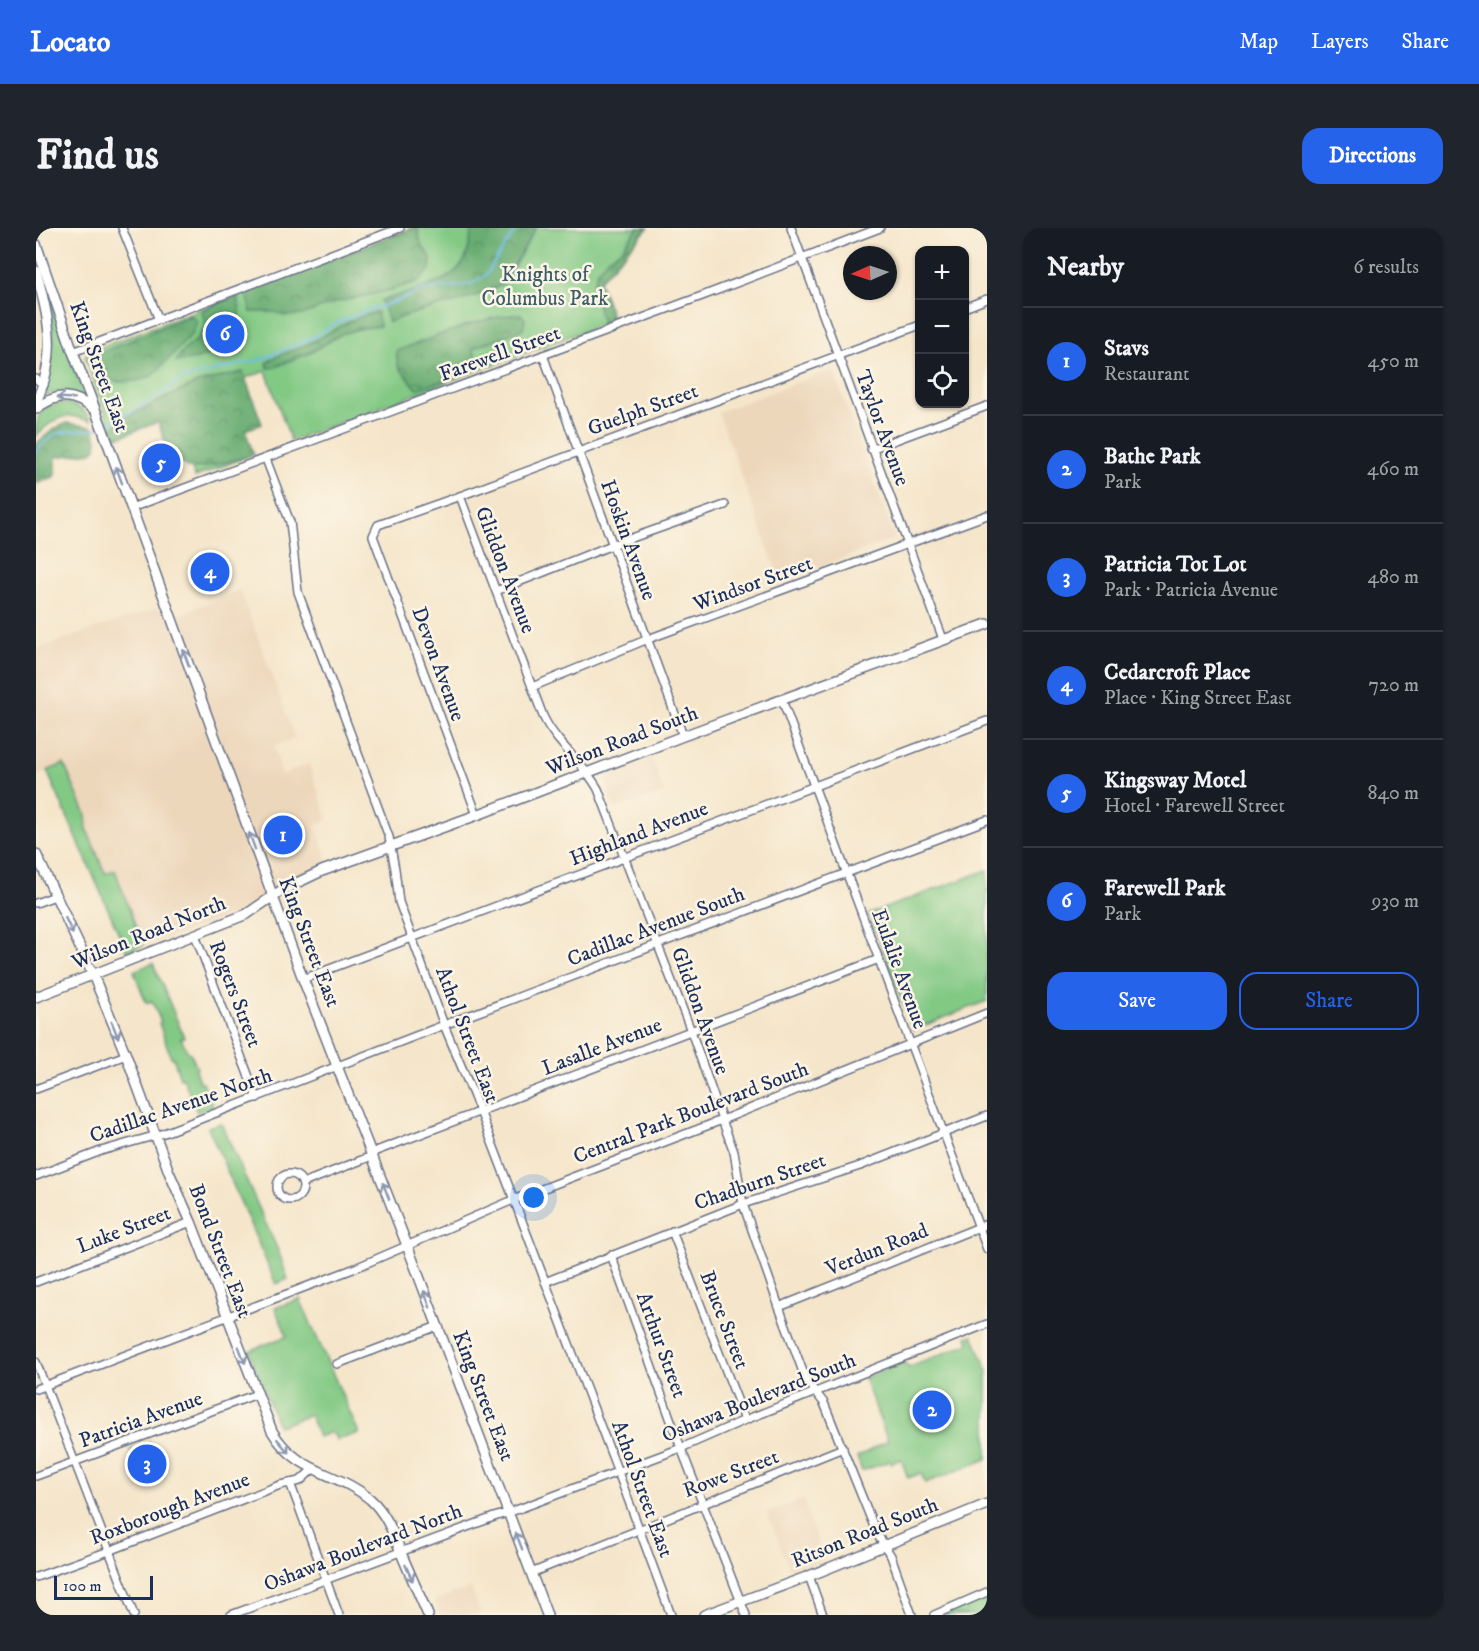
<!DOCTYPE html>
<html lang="en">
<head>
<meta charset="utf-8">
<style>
  :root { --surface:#171b24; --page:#20242c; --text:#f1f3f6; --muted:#9ea1a6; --line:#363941; --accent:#2563eb }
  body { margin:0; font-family:"IM FELL DW Pica",serif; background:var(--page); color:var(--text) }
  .controls { position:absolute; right:18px; top:18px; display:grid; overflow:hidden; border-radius:12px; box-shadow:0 2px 4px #0004 }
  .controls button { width:54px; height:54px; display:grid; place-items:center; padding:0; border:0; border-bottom:2px solid var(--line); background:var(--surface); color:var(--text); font:30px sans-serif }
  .compass { position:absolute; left:807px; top:18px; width:54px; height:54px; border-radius:50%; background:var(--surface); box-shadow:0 2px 4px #0004; rotate:267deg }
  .scale { position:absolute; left:18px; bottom:15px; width:99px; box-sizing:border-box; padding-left:6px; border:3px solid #1b2f5e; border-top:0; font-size:16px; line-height:21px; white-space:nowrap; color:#1b2f5e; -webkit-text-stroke:4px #fcf5e5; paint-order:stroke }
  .you { position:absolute; left:498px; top:970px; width:21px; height:21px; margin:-15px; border:4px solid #fff; border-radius:50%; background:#1a73e8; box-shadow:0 0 0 9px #1a73e833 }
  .badge { display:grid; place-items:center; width:39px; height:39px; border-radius:50%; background:var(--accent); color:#fff; font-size:20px; font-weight:700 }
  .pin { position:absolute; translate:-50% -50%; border:3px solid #fff; box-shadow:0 2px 6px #0006 }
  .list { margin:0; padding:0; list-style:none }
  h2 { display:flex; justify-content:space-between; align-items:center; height:78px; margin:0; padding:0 24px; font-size:26px }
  h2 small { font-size:20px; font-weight:400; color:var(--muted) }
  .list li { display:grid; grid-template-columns:39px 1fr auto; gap:18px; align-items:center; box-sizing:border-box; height:108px; padding:0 24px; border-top:2px solid var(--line) }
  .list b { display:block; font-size:22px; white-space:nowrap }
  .list p { margin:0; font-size:20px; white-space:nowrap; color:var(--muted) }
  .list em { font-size:20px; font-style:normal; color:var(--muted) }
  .actions { display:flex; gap:12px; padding:18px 24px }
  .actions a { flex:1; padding:14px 0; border:2px solid var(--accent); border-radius:18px; text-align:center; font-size:21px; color:var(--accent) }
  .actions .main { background:var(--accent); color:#fff }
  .icon { flex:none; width:33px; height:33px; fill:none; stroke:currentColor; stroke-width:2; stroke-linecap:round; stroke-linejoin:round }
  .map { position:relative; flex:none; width:951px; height:1387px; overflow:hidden; border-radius:18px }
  header { display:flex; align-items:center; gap:36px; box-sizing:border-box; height:84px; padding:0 30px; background:var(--accent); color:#fff }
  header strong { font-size:28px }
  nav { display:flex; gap:33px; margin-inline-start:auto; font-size:21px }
  .intro { display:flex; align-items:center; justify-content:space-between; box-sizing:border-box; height:144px; padding:0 36px }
  h1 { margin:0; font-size:42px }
  .button { padding:15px 27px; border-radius:18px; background:var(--accent); color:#fff; font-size:21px; font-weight:700 }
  main { display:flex; gap:36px; padding:0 36px }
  aside { flex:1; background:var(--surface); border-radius:18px; box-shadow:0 2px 4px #0004 }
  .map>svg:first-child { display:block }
  .built { fill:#edd7bb }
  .green { fill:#82c984; stroke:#4e7c71; stroke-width:1.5 }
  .forest { fill:url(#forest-crowns); stroke:#426e68; stroke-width:1.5 }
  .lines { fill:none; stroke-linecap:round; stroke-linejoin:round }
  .stream { stroke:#6fbce9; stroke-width:2 }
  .minor-casing { stroke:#676f84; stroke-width:10 }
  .major-casing { stroke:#676f84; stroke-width:12 }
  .minor { stroke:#fff; stroke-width:7 }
  .major { stroke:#fff; stroke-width:9 }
  .oneway { stroke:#8d97ae }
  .labels { text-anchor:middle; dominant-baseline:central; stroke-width:5; stroke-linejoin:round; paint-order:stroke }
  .park-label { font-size:21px; fill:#3a5d69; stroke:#fcf5e5 }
  .street-label { font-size:21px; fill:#1b2f5e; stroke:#fcf5e5 }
</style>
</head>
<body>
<header>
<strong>Locato</strong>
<nav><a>Map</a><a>Layers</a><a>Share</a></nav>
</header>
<div class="intro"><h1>Find us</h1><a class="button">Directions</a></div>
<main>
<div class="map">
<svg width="951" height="1387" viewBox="0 0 951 1387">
  <defs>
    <pattern id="forest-crowns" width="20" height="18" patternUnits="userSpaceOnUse" patternTransform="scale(1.5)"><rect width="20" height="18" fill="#69ad72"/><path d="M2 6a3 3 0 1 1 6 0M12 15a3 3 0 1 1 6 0" fill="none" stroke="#568d61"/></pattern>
  </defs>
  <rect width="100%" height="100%" fill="#fcf5e5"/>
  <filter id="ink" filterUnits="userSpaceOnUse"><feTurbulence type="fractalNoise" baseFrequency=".0167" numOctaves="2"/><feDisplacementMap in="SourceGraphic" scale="12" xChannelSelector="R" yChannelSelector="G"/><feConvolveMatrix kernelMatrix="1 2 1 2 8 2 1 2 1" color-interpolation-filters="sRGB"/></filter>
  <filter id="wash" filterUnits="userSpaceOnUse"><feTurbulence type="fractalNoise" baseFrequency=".008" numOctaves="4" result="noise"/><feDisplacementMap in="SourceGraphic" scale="24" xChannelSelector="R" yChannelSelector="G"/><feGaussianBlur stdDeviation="1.35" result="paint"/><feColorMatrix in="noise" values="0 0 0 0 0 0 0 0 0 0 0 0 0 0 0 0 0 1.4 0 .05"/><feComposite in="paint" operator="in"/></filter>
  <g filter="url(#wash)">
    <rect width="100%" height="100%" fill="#f5e6cb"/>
    <g class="built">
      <path d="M 797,141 L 859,311 L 744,353 L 682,184 Z"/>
      <path d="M 204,361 L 259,510 L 238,518 L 246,546 L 273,536 L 292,592 L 279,597 L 293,635 L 274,644 L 213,681 L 91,724 L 14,543 L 0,549 L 0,421 L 121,380 L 138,389 Z"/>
      <path d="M 616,529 L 628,565 L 579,581 L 567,546 Z"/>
      <path d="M 767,1271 L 788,1333 L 755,1346 L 731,1285 Z"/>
      <path d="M 435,1360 L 445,1387 L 404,1387 L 398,1372 Z"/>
    </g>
    <g class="green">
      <path d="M 375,0 L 612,0 L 563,53 L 577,92 L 255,213 L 230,143 L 192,156 L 216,227 L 159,249 L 134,187 L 77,207 L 49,128 L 52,124 Z"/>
      <path d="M 12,73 L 14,73 L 47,164 L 47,167 L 45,169 C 31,165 18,160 7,171 C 18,138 20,107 12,73 Z"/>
      <path d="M 26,175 C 40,175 48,181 55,193 C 48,191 41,189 35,188 C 20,188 9,199 0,208 C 0,187 3,178 26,175 Z"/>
      <path d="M 28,536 L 50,587 L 51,602 L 69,645 L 79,642 L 107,718 L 91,724 L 11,543 Z"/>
      <path d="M 951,642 L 951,773 L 877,802 L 833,686 Z"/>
      <path d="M 117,735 L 148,809 L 145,810 L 151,823 L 155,826 L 161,841 L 159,842 L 164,855 L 167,854 L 177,878 L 161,884 L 147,850 L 144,850 L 137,829 L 135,829 L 123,795 L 125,794 L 116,773 L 110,775 L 98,743 Z"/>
      <path d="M 185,895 L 243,1025 L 252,1051 L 240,1056 L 172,899 Z"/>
      <path d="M 264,1071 L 323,1205 L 301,1212 L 296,1204 L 282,1209 L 274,1187 L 242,1198 L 213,1123 L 251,1108 L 239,1080 Z"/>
      <path d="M 937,1107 L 951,1142 L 951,1231 L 889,1255 L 885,1245 L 872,1250 L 865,1231 L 855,1235 L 854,1233 L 826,1243 L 821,1229 L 852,1213 L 828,1150 L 869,1134 L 872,1140 L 933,1115 L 931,1109 Z"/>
      <path d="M 114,1214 L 127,1250 L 107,1257 L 94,1222 Z"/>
      <path d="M 951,1367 L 951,1384 L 948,1387 L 907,1387 Z"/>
    </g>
    <g class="forest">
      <path d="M 377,0 L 381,0 L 385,16 L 395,30 L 394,41 L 383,53 L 351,63 L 301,74 L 265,87 L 249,88 L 239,84 L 215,84 L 212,68 L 215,63 Z"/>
      <path d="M 436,0 L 500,0 L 468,55 L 458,61 L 421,74 L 381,84 L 352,94 L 345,72 C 367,67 414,55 426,36 C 433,26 434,12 436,0 Z"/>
      <path d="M 602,0 L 612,0 L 563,53 L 577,92 L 566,96 L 557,56 L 562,42 L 571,31 L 585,22 Z"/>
      <path d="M 202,68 L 204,84 L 203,94 L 207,113 L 161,131 L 140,134 L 145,125 L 162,110 L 169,99 L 166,82 Z"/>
      <path d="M 341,84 L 344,98 L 328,100 L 305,106 L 274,125 L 248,135 L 240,139 L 232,140 L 231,135 L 237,130 C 253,123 271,118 285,109 C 303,99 321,88 341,84 Z"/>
      <path d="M 485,86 L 489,91 L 487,101 L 437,120 L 441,132 L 412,143 L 410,152 L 381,161 L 362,138 L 360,123 C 401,109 441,89 485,86 Z"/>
      <path d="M 155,87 L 161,93 L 156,106 L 116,148 L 100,153 L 81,154 L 67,149 L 58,141 L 55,129 Z"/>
      <path d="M 207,144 L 226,196 L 209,202 L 218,227 L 170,239 L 152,240 C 132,225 130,217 122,194 L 78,211 L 74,202 L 90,189 L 161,155 Z"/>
      <path d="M 31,195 L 56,199 L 61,211 L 60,220 L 56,224 L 20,229 L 20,243 L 18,249 L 0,256 L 0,216 L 18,201 Z"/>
    </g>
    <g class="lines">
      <g class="stream">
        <path d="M 69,197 L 105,179 L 146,151 L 226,131 L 280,108 L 296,97 L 330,83 L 359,74 L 387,61 L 433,57 L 450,47 L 481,0"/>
        <path d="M 0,224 C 20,196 37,206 64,200"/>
      </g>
    </g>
  </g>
  <g filter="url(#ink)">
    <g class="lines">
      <defs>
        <g id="minor">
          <path d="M 86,0 L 123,92"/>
          <path d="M 755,0 L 907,411"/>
          <path d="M 928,80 L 951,71"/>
          <path d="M 37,124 L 364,0"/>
          <path d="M 507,127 L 647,508"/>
          <path d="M 0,151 L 8,157"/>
          <path d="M 835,221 L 951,178"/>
          <path d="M 230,231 L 254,294 L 262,364 L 353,609 L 359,641 L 363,674 L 408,797 L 444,883 L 582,1244 L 635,1387"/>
          <path d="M 424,268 L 507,488 C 520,516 547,534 562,561 L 655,803 L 686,892 L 698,924 L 707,976 L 743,1079 L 770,1152 L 788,1175 L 841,1306 L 855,1328 L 876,1387"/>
          <path d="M 95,280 L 666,68 L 844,0"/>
          <path d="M 460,363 L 576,317 L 689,277"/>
          <path d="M 496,459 L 612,411 L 951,287"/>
          <path d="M 746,472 L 951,1021"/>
          <path d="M 441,587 L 337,308 L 342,297 L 424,268 L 884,97"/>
          <path d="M 0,675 L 19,668"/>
          <path d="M 159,707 L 221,870"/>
          <path d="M 267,751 L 951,493"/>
          <path d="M 0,861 L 90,827"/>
          <path d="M 335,925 L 843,731"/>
          <circle cx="254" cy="959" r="13"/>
          <path d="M 0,948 L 65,923 L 128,905 L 408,797 L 951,592"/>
          <path d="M 267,955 L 336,928"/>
          <path d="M 636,1003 L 709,1192"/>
          <path d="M 575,1027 L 645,1220 L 710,1387"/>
          <path d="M 0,1054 L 155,994"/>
          <path d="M 509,1054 L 707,976 L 824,938 L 951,888"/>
          <path d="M 743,1079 L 951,996"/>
          <path d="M 0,1134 L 98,1387"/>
          <path d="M 301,1136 L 402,1098"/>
          <path d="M 0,1161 L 317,1041 L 477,972 L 686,892 L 951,785"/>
          <path d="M 0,1248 L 221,1166"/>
          <path d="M 254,1255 L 303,1387"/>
          <path d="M 495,1345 L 807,1220"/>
          <path d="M 773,1348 L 787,1387"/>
          <path d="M 0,1349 L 73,1323 L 244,1257 L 264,1253 L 277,1241"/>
          <path d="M 195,1387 L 458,1289 L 480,1282 L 645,1220 L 709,1192 L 951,1096"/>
          <path d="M 898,1387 L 951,1364"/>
        </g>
        <g id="major">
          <path d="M 0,16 L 37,124 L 67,202 L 267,751 L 374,1025 L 511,1387"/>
          <path d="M 0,43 C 13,92 22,126 0,174"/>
          <path d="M 0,181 C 22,163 38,166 59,182"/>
          <path d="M 0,626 L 57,747 L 90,827 L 133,944 L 155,994 L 236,1203 C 261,1246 301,1243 334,1271 C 352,1287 359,1310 368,1332 C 376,1350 384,1369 392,1387"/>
          <path d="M 0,769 L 211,686 L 246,662 L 286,643 L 441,587 L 647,508 L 951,396"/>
          <path d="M 668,1387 L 773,1348 L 951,1276"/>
        </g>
      </defs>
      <use href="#minor" class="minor-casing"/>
      <use href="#major" class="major-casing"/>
      <use href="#minor" class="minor"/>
      <use href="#major" class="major"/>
    </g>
    <defs><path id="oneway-shaft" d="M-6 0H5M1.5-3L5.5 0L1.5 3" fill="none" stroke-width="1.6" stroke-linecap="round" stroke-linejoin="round" transform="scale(1.5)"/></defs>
    <g class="oneway">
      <use href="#oneway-shaft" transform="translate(30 170) rotate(-177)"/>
      <use href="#oneway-shaft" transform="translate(83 247) rotate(-110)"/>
      <use href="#oneway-shaft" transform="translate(150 430) rotate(-110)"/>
      <use href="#oneway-shaft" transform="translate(216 613) rotate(-110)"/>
      <use href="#oneway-shaft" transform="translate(33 698) rotate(65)"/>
      <use href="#oneway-shaft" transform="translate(79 802) rotate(68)"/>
      <use href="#oneway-shaft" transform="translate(350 963) rotate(-111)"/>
      <use href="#oneway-shaft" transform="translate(391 1071) rotate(-111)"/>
      <use href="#oneway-shaft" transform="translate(206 1127) rotate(69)"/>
      <use href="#oneway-shaft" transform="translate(247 1218) rotate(50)"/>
      <use href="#oneway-shaft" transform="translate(483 1313) rotate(-111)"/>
      <use href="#oneway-shaft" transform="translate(373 1345) rotate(66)"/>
    </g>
  </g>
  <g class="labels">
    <g class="park-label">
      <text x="509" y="47">Knights of<tspan x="509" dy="24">Columbus Park</tspan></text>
    </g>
    <g class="street-label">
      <text transform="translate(464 126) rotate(-20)">Farewell Street</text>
      <text transform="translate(63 139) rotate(70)">King Street East</text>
      <text transform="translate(607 182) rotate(-20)">Guelph Street</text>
      <text transform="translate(846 200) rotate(70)">Taylor Avenue</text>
      <text transform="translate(592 312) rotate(70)">Hoskin Avenue</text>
      <text transform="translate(469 342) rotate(69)">Gliddon Avenue</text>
      <text transform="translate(717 356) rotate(-20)">Windsor Street</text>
      <text transform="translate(402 436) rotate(70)">Devon Avenue</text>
      <text transform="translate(586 513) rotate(-21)">Wilson Road South</text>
      <text transform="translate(603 606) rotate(-21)">Highland Avenue</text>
      <text transform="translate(620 699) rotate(-21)">Cadillac Avenue South</text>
      <text transform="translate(113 705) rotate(-22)">Wilson Road North</text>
      <text transform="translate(273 714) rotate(69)">King Street East</text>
      <text transform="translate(863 741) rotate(70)">Eulalie Avenue</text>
      <text transform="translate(199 766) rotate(69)">Rogers Street</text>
      <text transform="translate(664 783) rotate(70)">Gliddon Avenue</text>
      <text transform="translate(431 807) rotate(69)">Athol Street East</text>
      <text transform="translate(566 819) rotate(-21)">Lasalle Avenue</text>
      <text transform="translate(145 878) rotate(-19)">Cadillac Avenue North</text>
      <text transform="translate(655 885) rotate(-21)">Central Park Boulevard South</text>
      <text transform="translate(724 954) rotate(-19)">Chadburn Street</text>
      <text transform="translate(88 1002) rotate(-21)">Luke Street</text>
      <text transform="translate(841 1022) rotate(-22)">Verdun Road</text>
      <text transform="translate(184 1023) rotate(69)">Bond Street East</text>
      <text transform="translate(688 1092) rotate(69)">Bruce Street</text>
      <text transform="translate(625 1117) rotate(70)">Arthur Street</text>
      <text transform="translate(447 1168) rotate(69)">King Street East</text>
      <text transform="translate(723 1170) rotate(-22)">Oshawa Boulevard South</text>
      <text transform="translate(105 1192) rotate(-20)">Patricia Avenue</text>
      <text transform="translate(695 1246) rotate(-21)">Rowe Street</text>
      <text transform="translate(606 1261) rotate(70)">Athol Street East</text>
      <text transform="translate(134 1281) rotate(-21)">Roxborough Avenue</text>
      <text transform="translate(829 1305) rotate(-22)">Ritson Road South</text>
      <text transform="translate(327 1320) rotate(-21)">Oshawa Boulevard North</text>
    </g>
  </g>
</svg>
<div class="controls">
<button>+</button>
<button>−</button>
<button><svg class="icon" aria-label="locate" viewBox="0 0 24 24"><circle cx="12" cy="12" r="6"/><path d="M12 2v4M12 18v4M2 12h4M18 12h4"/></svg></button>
</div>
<svg class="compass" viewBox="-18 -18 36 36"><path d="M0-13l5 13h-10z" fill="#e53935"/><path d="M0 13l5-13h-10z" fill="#9ea1a6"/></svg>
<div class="scale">100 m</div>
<div class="you"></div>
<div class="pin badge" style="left:247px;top:607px">1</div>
<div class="pin badge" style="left:896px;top:1182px">2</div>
<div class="pin badge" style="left:111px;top:1236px">3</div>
<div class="pin badge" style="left:174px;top:344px">4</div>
<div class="pin badge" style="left:125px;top:235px">5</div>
<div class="pin badge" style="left:189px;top:106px">6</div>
</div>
<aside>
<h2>Nearby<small>6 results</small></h2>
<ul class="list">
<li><span class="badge">1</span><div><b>Stavs</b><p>Restaurant</p></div><em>450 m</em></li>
<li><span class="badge">2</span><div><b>Bathe Park</b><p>Park</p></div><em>460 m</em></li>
<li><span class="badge">3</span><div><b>Patricia Tot Lot</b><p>Park · Patricia Avenue</p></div><em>480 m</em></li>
<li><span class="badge">4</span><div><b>Cedarcroft Place</b><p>Place · King Street East</p></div><em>720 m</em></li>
<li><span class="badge">5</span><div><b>Kingsway Motel</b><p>Hotel · Farewell Street</p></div><em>840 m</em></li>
<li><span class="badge">6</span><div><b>Farewell Park</b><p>Park</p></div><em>930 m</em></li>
</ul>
<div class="actions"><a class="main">Save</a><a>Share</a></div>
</aside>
</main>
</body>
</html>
